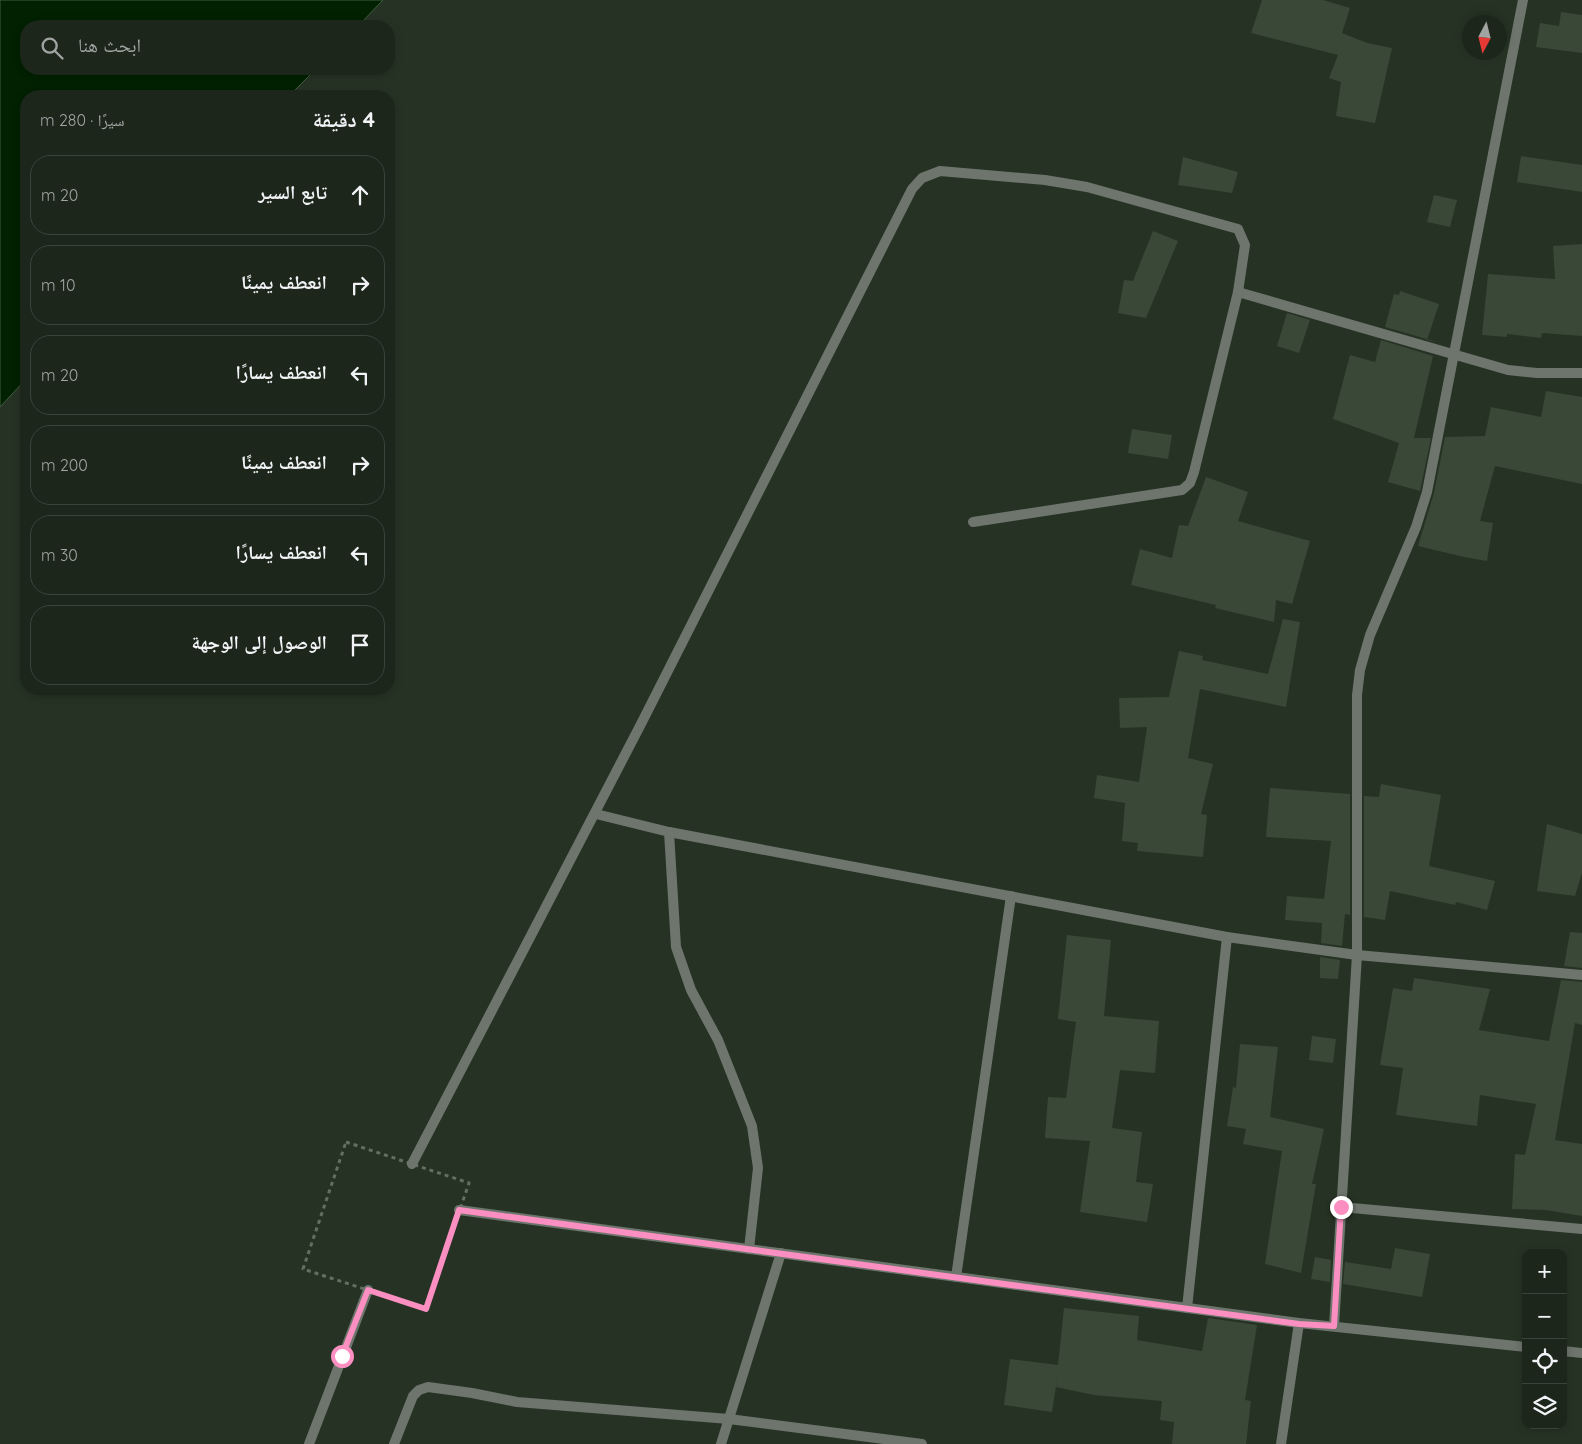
<!DOCTYPE html>
<html lang="ar">
<head>
<meta charset="utf-8">
<style>
  :root { --surface:#1c261b; --page:#252e24; --text:#f1f3f6; --muted:#a0a5a3; --line:#3a433a }
  body { margin:0; font-family:Quicksand,"Noto Naskh Arabic",sans-serif; background:var(--page); color:var(--text); direction:rtl }
  .controls { position:absolute; right:15px; bottom:15px; display:grid; overflow:hidden; border-radius:10px; box-shadow:0 2px 8px #0003 }
  .controls button { width:45px; height:45px; display:grid; place-items:center; padding:0; border:0; border-bottom:1px solid var(--line); background:var(--surface); color:var(--text); font:25px sans-serif }
  .compass { position:absolute; left:1462px; top:15px; width:45px; height:45px; border-radius:50%; background:var(--surface); box-shadow:0 2px 8px #0003; rotate:187deg }
  .stop { position:absolute; width:15px; height:15px; margin:-11px; border:4px solid #fc8fc1; border-radius:50%; background:#fff }
  .stop.end { background:#fc8fc1; border-color:#fff; box-shadow:0 1px 5px #0008 }
  .list { margin:0; padding:0; list-style:none }
  h2 { display:flex; justify-content:space-between; align-items:center; height:65px; margin:0; padding:0 20px; font-size:21px }
  h2 small { font-size:16px; font-weight:400; color:var(--muted) }
  .list li { display:grid; grid-template-columns:32px 1fr auto; gap:15px; align-items:center; box-sizing:border-box; height:80px; margin:0 10px 10px; padding:0 10px; border:1px solid var(--line); border-radius:20px }
  .list b { display:block; font-size:19px; white-space:nowrap }
  .list em { font-size:16px; font-style:normal; color:var(--muted) }
  .icon { flex:none; width:28px; height:28px; fill:none; stroke:currentColor; stroke-width:2; stroke-linecap:round; stroke-linejoin:round }
  .map { position:relative; flex:none; width:1582px; height:1444px; overflow:hidden; direction:ltr }
  .search { position:absolute; background:var(--surface); box-shadow:0 2px 8px #0003; left:20px; top:20px; width:375px; height:55px; display:flex; align-items:center; gap:12px; box-sizing:border-box; padding:0 18px; border-radius:20px; color:var(--muted); font-size:19px }
  .panel { position:absolute; background:var(--surface); box-shadow:0 2px 8px #0003; left:20px; top:90px; width:375px; height:605px; border-radius:20px; direction:rtl }
  .map>svg:first-child { display:block }
  .water { fill:#012100; stroke:#425c41 }
  .building { fill:#3a4838 }
  .lines { fill:none; stroke-linecap:round; stroke-linejoin:round }
  .path { stroke:#646f62; stroke-width:3; stroke-dasharray:4 4; stroke-linecap:butt }
  .street { stroke:#6e756d; stroke-width:10 }
  .route { stroke:#fc8fc1; stroke-width:6 }
</style>
</head>
<body>
<div class="map">
<svg width="1582" height="1444" viewBox="0 0 1582 1444">
  <rect width="100%" height="100%" fill="#263324"/>
  <path class="water" d="M 0,0 L 383,0 L 358,26 L 26,26 L 26,69 L 316,69 L 289,96 L 26,96 L 26,379 L 0,407 Z"/>
  <g class="building">
    <path d="M 1262,0 L 1323,0 L 1350,8 L 1342,33 L 1367,43 L 1392,48 L 1375,123 L 1336,116 L 1341,82 L 1329,78 L 1338,55 L 1251,33 Z"/>
    <path d="M 1561,12 L 1582,15 L 1582,53 L 1536,47 L 1540,23 L 1559,26 Z"/>
    <path d="M 1521,156 L 1582,165 L 1582,192 L 1517,182 Z"/>
    <path d="M 1183,157 L 1238,172 L 1232,193 L 1178,185 Z"/>
    <path d="M 1434,195 L 1457,200 L 1450,227 L 1427,222 Z"/>
    <path d="M 1153,231 L 1178,241 L 1146,318 L 1118,313 L 1124,280 L 1133,281 Z"/>
    <path d="M 1582,244 L 1582,336 L 1542,333 L 1541,338 L 1507,334 L 1507,337 L 1482,335 L 1488,274 L 1555,279 L 1553,246 Z"/>
    <path d="M 1400,291 L 1439,304 L 1427,340 L 1437,342 L 1385,327 L 1394,294 L 1399,295 Z"/>
    <path d="M 1287,313 L 1310,320 L 1299,353 L 1277,346 Z"/>
    <path d="M 1381,340 L 1433,356 L 1414,438 L 1431,438 L 1420,491 L 1388,482 L 1399,443 L 1333,419 L 1350,355 L 1375,362 Z"/>
    <path d="M 1546,391 L 1582,397 L 1582,484 L 1495,466 L 1480,521 L 1493,523 L 1487,561 L 1464,557 L 1418,546 L 1434,493 L 1445,437 L 1485,436 L 1491,407 L 1541,417 Z"/>
    <path d="M 1132,429 L 1172,435 L 1168,459 L 1128,453 Z"/>
    <path d="M 1206,477 L 1248,492 L 1238,521 L 1310,541 L 1292,604 L 1276,600 L 1274,622 L 1215,608 L 1216,605 L 1131,585 L 1140,549 L 1172,558 L 1179,525 L 1188,526 Z"/>
    <path d="M 1283,619 L 1300,622 L 1286,707 L 1200,689 L 1188,758 L 1213,764 L 1201,814 L 1207,815 L 1203,857 L 1137,851 L 1138,843 L 1122,841 L 1125,803 L 1094,798 L 1097,775 L 1139,782 L 1147,727 L 1120,728 L 1119,698 L 1169,697 L 1179,651 L 1203,656 L 1202,660 L 1268,674 Z"/>
    <path d="M 1381,784 L 1441,795 L 1429,866 L 1495,881 L 1487,910 L 1456,902 L 1455,905 L 1390,891 L 1385,920 L 1364,917 L 1364,796 L 1379,797 Z"/>
    <path d="M 1270,788 L 1350,794 L 1350,915 L 1345,914 L 1342,946 L 1321,943 L 1322,923 L 1285,920 L 1287,896 L 1324,899 L 1331,841 L 1266,837 Z"/>
    <path d="M 1547,824 L 1582,834 L 1582,873 L 1575,896 L 1537,891 Z"/>
    <path d="M 1570,932 L 1582,933 L 1582,968 L 1564,966 Z"/>
    <path d="M 1067,935 L 1111,940 L 1104,1016 L 1159,1021 L 1155,1073 L 1120,1070 L 1112,1128 L 1142,1132 L 1136,1182 L 1153,1184 L 1147,1222 L 1080,1212 L 1090,1141 L 1045,1138 L 1048,1097 L 1066,1098 L 1076,1022 L 1058,1019 Z"/>
    <path d="M 1320,957 L 1340,960 L 1338,979 L 1320,978 Z"/>
    <path d="M 1414,978 L 1490,989 L 1479,1030 L 1549,1041 L 1561,980 L 1582,982 L 1582,1025 L 1575,1023 L 1555,1140 L 1582,1144 L 1582,1216 L 1546,1210 L 1512,1209 L 1515,1154 L 1525,1155 L 1536,1104 L 1480,1095 L 1477,1126 L 1396,1115 L 1403,1068 L 1380,1065 L 1393,988 L 1412,991 Z"/>
    <path d="M 1312,1036 L 1336,1039 L 1333,1063 L 1309,1060 Z"/>
    <path d="M 1240,1044 L 1278,1047 L 1270,1117 L 1324,1129 L 1312,1184 L 1316,1184 L 1301,1273 L 1265,1264 L 1282,1151 L 1243,1144 L 1246,1129 L 1227,1126 L 1233,1087 L 1236,1088 Z"/>
    <path d="M 1395,1248 L 1430,1254 L 1422,1297 L 1343,1284 L 1345,1262 L 1391,1269 Z"/>
    <path d="M 1315,1257 L 1331,1260 L 1330,1282 L 1311,1279 Z"/>
    <path d="M 1064,1308 L 1139,1316 L 1137,1340 L 1202,1351 L 1208,1318 L 1257,1325 L 1245,1400 L 1251,1401 L 1246,1444 L 1172,1444 L 1174,1422 L 1160,1420 L 1162,1401 L 1094,1395 L 1056,1387 L 1058,1373 L 1052,1412 L 1004,1405 L 1010,1359 L 1058,1365 Z"/>
  </g>
  <g class="lines">
    <path class="path" d="M 346,1142 L 469,1183 L 426,1309 L 303,1269 Z"/>
    <g class="street">
      <path d="M 973,522 L 1182,490 L 1190,483 L 1194,472 L 1238,292 L 1508,370 L 1537,373 L 1582,373"/>
      <path d="M 596,814 L 669,832 L 1227,937 L 1357,955 L 1582,975"/>
      <path d="M 669,832 L 676,947 L 691,990 L 718,1040 L 752,1126 L 758,1168 L 749,1249"/>
      <path d="M 412,1164 L 641,724 L 912,189 L 922,178 L 940,171 L 1045,180 L 1087,187 L 1238,229 L 1245,245 L 1238,292"/>
      <path d="M 1341,1207 L 1582,1229"/>
      <path d="M 459,1210 L 1299,1323 L 1526,1347"/>
      <path d="M 956,1277 L 1011,896"/>
      <path d="M 1187,1308 L 1227,937"/>
      <path d="M 1334,1326 L 1357,955 L 1357,695 L 1360,670 L 1370,635 L 1416,527 L 1427,492 L 1523,0"/>
      <path d="M 1563,1351 L 1582,1353"/>
      <path d="M 309,1444 L 368,1290"/>
      <path d="M 394,1444 L 413,1396 L 419,1390 L 428,1387 L 472,1393 L 517,1402 L 729,1419 L 922,1444"/>
      <path d="M 721,1444 L 781,1253"/>
      <path d="M 1281,1444 L 1299,1323"/>
    </g>
  </g>
  <g class="lines">
    <path class="route" d="M 342,1356 L 368,1290 L 426,1309 L 459,1210 L 1299,1324 L 1334,1326 L 1341,1207"/>
  </g>
</svg>
<div class="controls">
<button>+</button>
<button>−</button>
<button><svg class="icon" aria-label="locate" viewBox="0 0 24 24"><circle cx="12" cy="12" r="6"/><path d="M12 2v4M12 18v4M2 12h4M18 12h4"/></svg></button>
<button><svg class="icon" aria-label="layers" viewBox="0 0 24 24"><path d="M12 4l9 5-9 5-9-5zM3 14l9 5 9-5"/></svg></button>
</div>
<svg class="compass" viewBox="-18 -18 36 36"><path d="M0-13l5 13h-10z" fill="#e53935"/><path d="M0 13l5-13h-10z" fill="#a0a5a3"/></svg>
<div class="stop" style="left:342px;top:1356px"></div>
<div class="stop end" style="left:1341px;top:1207px"></div>
<div class="search"><svg class="icon" aria-label="search" viewBox="0 0 24 24"><circle cx="10" cy="10" r="6"/><path d="M15 15l6 6"/></svg>ابحث هنا</div>
<section class="panel">
<h2>4 دقيقة<small>سيرًا · 280 m</small></h2>
<ul class="list">
<li><svg class="icon" aria-label="ahead" viewBox="0 0 24 24"><path d="M12 20V5M6 11l6-6 6 6"/></svg><div><b>تابع السير</b></div><em>20 m</em></li>
<li><svg class="icon" aria-label="right" viewBox="0 0 24 24"><path d="M7 20v-9h11M14 6l5 5-5 5"/></svg><div><b>انعطف يمينًا</b></div><em>10 m</em></li>
<li><svg class="icon" aria-label="left" viewBox="0 0 24 24"><path d="M17 20v-9H6M10 6l-5 5 5 5"/></svg><div><b>انعطف يسارًا</b></div><em>20 m</em></li>
<li><svg class="icon" aria-label="right" viewBox="0 0 24 24"><path d="M7 20v-9h11M14 6l5 5-5 5"/></svg><div><b>انعطف يمينًا</b></div><em>200 m</em></li>
<li><svg class="icon" aria-label="left" viewBox="0 0 24 24"><path d="M17 20v-9H6M10 6l-5 5 5 5"/></svg><div><b>انعطف يسارًا</b></div><em>30 m</em></li>
<li><svg class="icon" aria-label="arrive" viewBox="0 0 24 24"><path d="M6 21V4h12l-3 4 3 4H6"/></svg><div><b>الوصول إلى الوجهة</b></div></li>
</ul>
</section>
</div>
</body>
</html>
